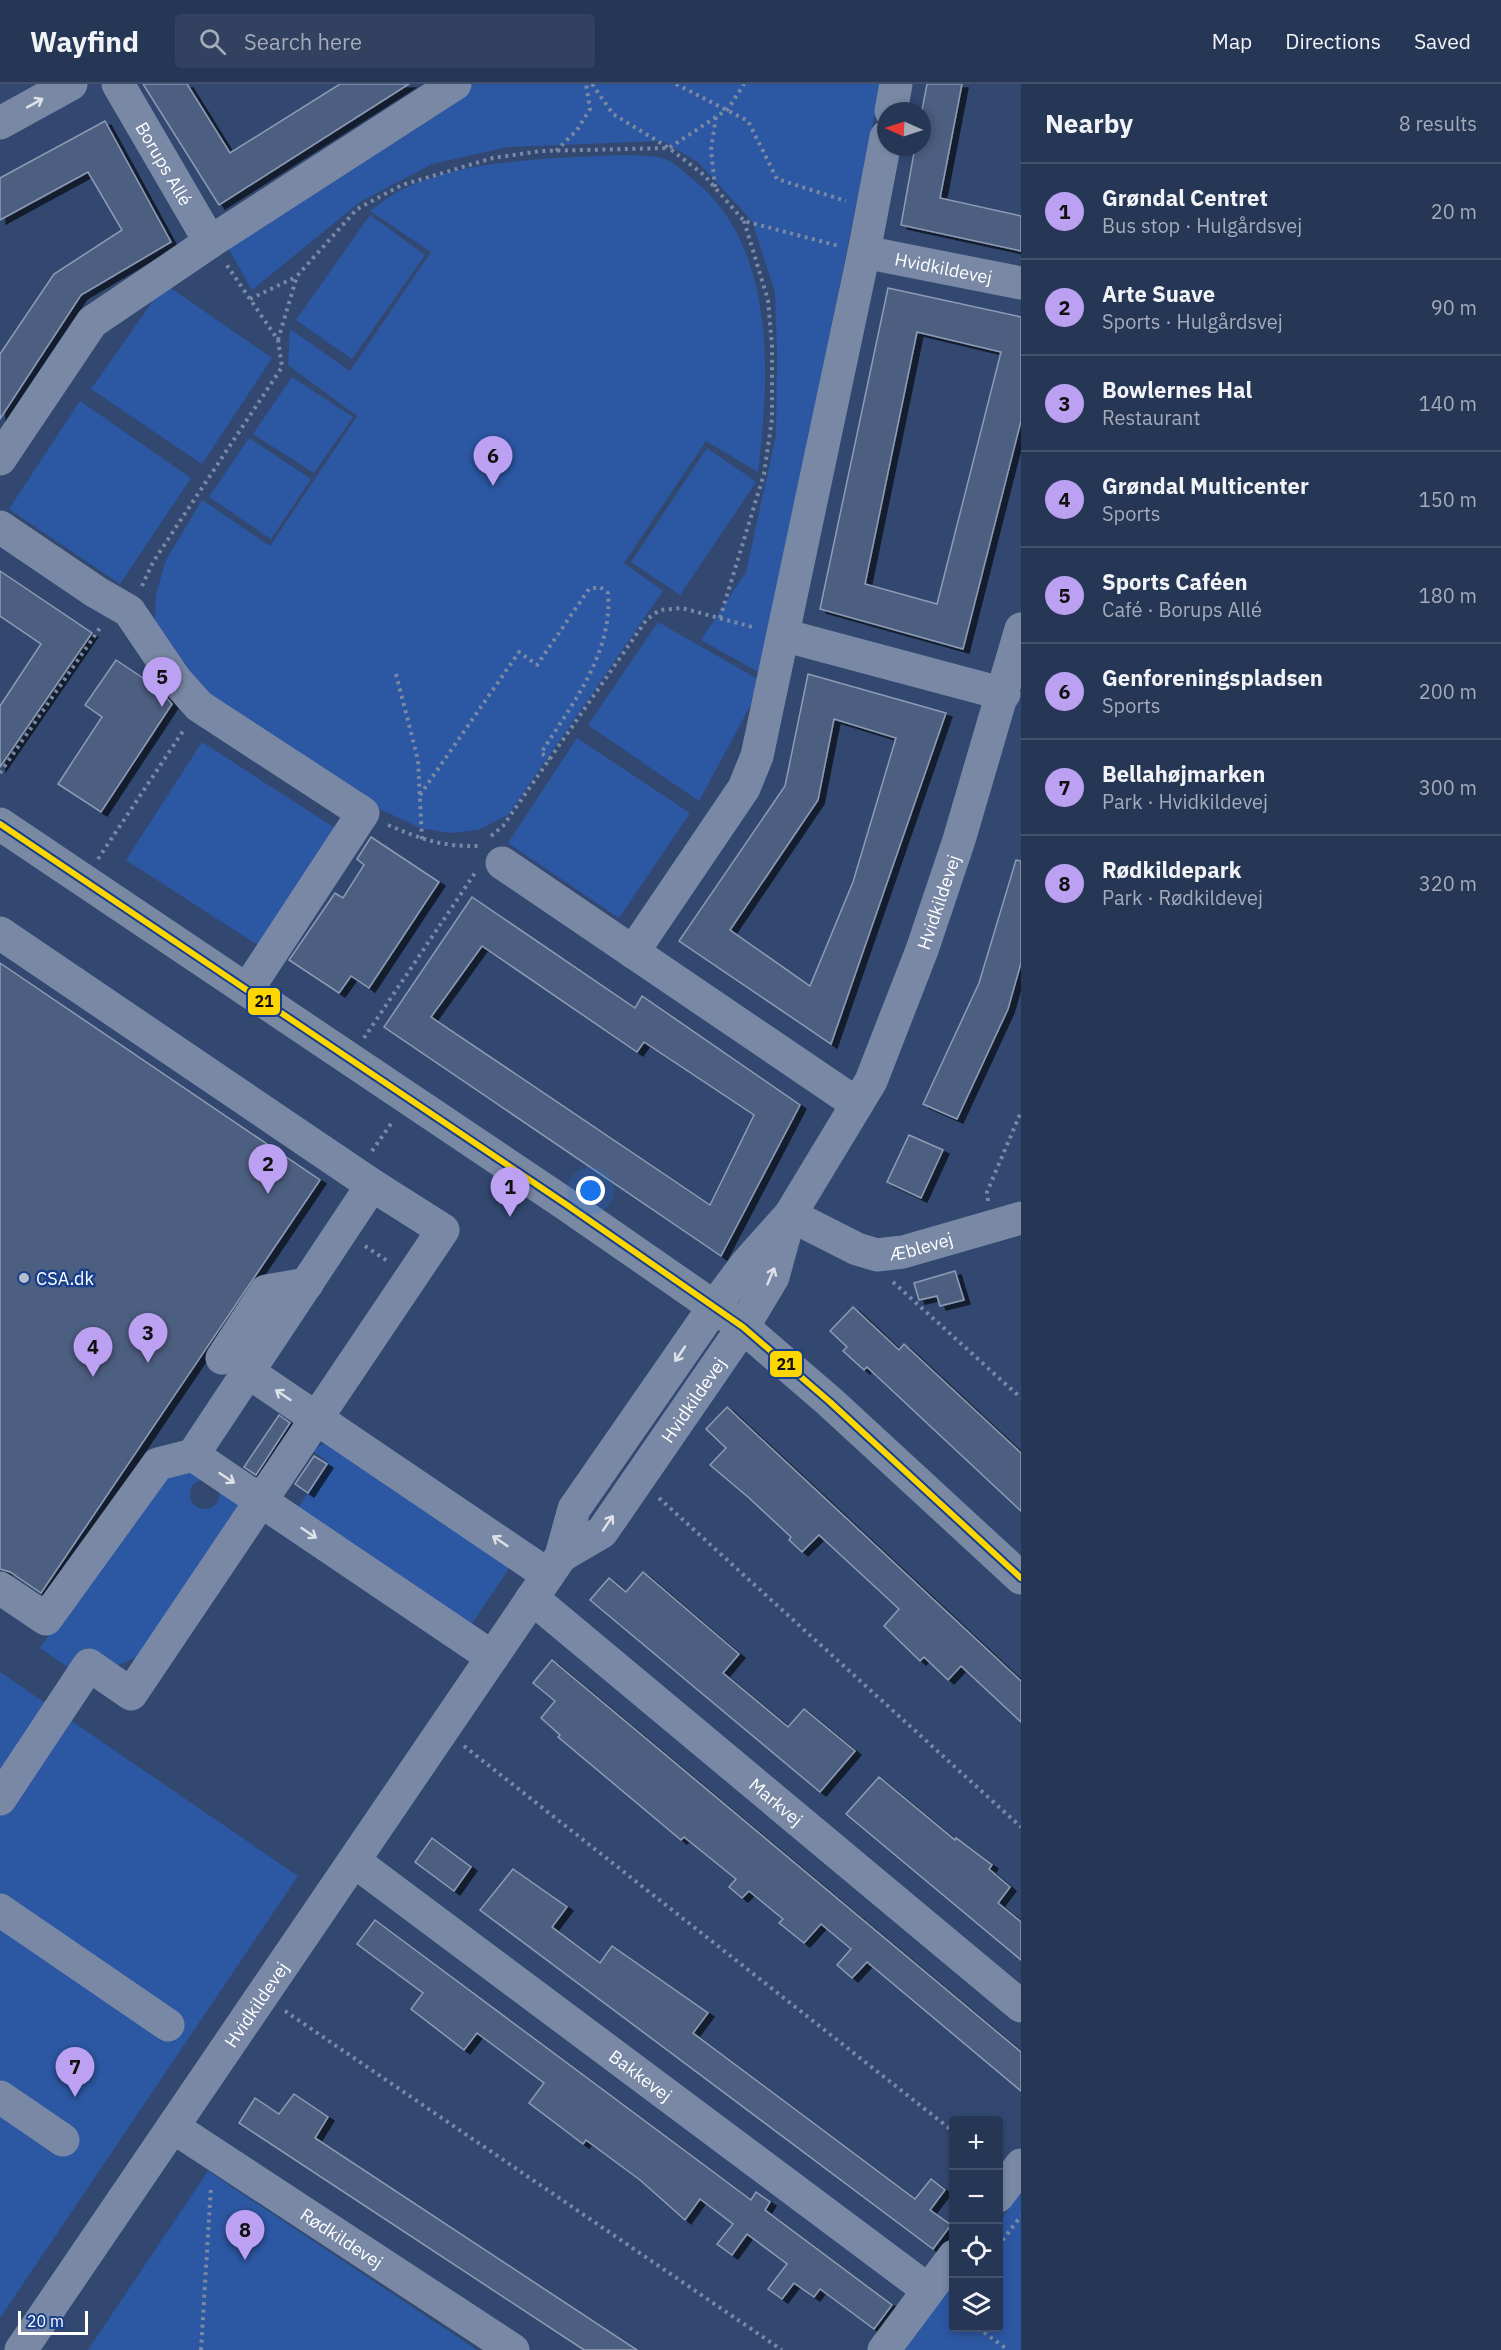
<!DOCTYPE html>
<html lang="en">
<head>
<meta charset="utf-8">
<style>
  :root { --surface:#263655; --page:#32415f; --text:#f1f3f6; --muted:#a4abb9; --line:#42506c; --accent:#bca0f2 }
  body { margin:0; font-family:"IBM Plex Sans",sans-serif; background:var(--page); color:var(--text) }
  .controls { position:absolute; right:18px; bottom:18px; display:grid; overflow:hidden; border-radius:6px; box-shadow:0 3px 9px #0003 }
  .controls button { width:54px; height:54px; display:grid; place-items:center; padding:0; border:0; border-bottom:2px solid var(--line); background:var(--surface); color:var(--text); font:30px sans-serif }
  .compass { position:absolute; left:877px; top:18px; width:54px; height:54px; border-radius:50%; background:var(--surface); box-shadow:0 3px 9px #0003; rotate:273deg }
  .scale { position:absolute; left:18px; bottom:15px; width:70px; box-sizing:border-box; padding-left:6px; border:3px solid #fff; border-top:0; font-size:16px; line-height:21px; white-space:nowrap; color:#fff; -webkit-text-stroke:4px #18408b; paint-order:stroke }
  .you { position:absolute; left:591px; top:1107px; width:21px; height:21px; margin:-15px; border:4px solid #fff; border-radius:50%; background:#1a73e8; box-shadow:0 0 0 9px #1a73e833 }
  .badge { display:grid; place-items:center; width:39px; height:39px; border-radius:50%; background:var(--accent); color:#111; font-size:20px; font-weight:700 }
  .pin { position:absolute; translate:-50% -50px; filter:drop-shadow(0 2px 3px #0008) }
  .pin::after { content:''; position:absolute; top:32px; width:21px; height:18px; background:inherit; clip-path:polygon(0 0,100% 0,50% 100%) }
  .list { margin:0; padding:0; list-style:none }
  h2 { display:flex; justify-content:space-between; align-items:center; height:78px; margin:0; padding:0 24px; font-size:26px }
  h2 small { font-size:20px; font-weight:400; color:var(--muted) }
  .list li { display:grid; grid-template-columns:39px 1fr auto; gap:18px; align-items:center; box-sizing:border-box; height:96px; padding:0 24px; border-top:2px solid var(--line) }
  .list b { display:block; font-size:22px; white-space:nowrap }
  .list p { margin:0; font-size:20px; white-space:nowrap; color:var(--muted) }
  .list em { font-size:20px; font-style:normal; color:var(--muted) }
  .icon { flex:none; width:33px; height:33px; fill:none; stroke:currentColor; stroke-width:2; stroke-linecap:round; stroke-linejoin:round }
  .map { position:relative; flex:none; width:1021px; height:2266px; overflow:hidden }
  header { display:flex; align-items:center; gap:36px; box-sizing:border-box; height:84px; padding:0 30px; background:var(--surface); border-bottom:2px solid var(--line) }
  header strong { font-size:28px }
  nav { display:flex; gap:33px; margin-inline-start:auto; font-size:21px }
  .search { width:420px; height:54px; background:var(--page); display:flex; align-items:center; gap:15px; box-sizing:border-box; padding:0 21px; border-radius:6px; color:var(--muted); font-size:22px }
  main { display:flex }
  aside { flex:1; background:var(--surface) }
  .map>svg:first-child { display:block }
  .green { fill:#2c57a2 }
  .building { fill:#4d5f80; stroke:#8d9bb4; stroke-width:1.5; fill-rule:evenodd; filter:url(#shadow) }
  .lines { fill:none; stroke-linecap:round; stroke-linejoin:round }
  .path { stroke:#7989a5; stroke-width:4; stroke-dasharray:3 4.5; stroke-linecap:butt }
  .minor { stroke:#7989a5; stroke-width:33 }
  .major { stroke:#7988a3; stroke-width:33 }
  .bus-1-casing { stroke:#18408b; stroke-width:10 }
  .bus-1 { stroke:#ffd700; stroke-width:6 }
  .oneway { stroke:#dee2e8 }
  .poi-dot { fill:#b7bfcd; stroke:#18408b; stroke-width:2 }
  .labels { text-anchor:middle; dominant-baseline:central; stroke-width:5; stroke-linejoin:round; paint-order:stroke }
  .street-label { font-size:18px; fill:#fff; stroke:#18408b }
  .poi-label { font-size:18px; fill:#fff; stroke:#18408b; text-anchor:start }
  .line-badge { stroke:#18408b; stroke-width:2 }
  .pale-badge-label { font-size:16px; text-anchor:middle; font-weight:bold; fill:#111 }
</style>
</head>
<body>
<header>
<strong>Wayfind</strong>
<div class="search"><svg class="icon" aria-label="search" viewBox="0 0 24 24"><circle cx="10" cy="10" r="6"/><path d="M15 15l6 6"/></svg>Search here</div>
<nav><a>Map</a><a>Directions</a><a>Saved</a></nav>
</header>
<main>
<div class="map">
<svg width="1021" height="2266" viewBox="0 0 1021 2266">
  <defs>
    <filter id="shadow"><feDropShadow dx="6" dy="4" stdDeviation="0" flood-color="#0009"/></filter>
  </defs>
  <rect width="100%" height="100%" fill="#324871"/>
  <g class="green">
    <path d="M 473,0 L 881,0 L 760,589 L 701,556 L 746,488 L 776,351 L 777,272 L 775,208 L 752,137 L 698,78 L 662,57 L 508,63 L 432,80 L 360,118 L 252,206 L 226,160 Z"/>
    <path d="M 624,71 C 637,72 654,71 665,75 C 674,78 684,88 691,94 C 777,160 770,292 758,388 L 706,357 L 624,479 L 663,507 L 508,731 L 478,746 L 450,749 L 420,744 L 380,725 L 192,599 L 155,537 L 156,510 L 166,476 L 202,416 L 270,462 L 357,332 L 288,281 L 290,245 L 350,287 L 431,168 L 370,127 C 380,120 390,111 401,106 C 463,75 556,74 624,71 Z"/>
    <path d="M 370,131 L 425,171 L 352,275 L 296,236 Z"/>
    <path d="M 165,200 L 272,274 L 202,380 L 91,305 Z"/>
    <path d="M 292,293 L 353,333 L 314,389 L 253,350 Z"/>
    <path d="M 80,317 L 191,394 L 120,500 L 9,425 Z"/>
    <path d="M 249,354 L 311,395 L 271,455 L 209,413 Z"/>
    <path d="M 707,364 L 756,398 L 680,511 L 631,478 Z"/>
    <path d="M 658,538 L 763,598 L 699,717 L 588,641 Z"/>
    <path d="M 577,654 L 690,729 L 619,834 L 508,759 Z"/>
    <path d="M 202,658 L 338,746 L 262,864 L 126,776 Z"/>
    <path d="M 324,1360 L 332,1360 L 512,1480 L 469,1544 L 296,1427 L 328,1378 L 312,1366 Z"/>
    <path d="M 184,1382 L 204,1395 L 193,1400 C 179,1425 217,1437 220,1409 L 242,1422 L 137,1573 L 118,1581 L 86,1563 L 72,1586 L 40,1564 L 155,1397 Z"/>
    <path d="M 0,1588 L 298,1792 L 0,2234 Z"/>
    <path d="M 208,2087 L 477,2266 L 88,2266 Z"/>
    <path d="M 1021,2107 L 1021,2266 L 904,2266 L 953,2199 L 954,2244 L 998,2244 L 999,2138 Z"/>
  </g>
  <g class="building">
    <path d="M 143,0 L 187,0 L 230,69 L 340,0 L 409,0 L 219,121 Z"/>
    <path d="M 927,0 L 962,0 L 940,114 L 1021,132 L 1021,167 L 901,141 L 915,63 L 922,63 L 922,26 Z"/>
    <path d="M 105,37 L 171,158 L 81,211 L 0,335 L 0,270 L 54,190 L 122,146 L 88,88 L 0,136 L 0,94 Z"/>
    <path d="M 888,204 L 1021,233 L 1021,337 L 963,565 L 820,525 ZM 917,248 L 1001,268 L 937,520 L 865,500 Z"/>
    <path d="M 0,487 L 92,549 L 0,683 L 0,622 L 41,560 L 0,532 Z"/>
    <path d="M 116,576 L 158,604 L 172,620 L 101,728 L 58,700 L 102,633 L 85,621 Z"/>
    <path d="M 808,590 L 946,629 L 831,960 L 679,857 L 785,702 ZM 834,635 L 896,654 L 853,798 L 810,902 L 730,846 L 818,716 Z"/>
    <path d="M 371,753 L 439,798 L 369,904 L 351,892 L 339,909 L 289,876 L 335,809 L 343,814 L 364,781 L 357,775 Z"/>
    <path d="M 1016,776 L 1021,777 L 1021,879 L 1008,925 L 957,1035 L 923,1020 L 979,899 Z"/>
    <path d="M 472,813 L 635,924 L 642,912 L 800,1021 L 721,1172 L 384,943 ZM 482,862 L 637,968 L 644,958 L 754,1031 L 710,1121 L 431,933 Z"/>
    <path d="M 0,879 L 320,1096 L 41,1509 L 10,1488 L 0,1485 Z"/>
    <path d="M 909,1051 L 943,1066 L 921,1114 L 887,1098 Z"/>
    <path d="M 955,1187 L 964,1216 L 940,1222 L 937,1212 L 919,1216 L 914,1199 Z"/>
    <path d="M 853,1223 L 899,1266 L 904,1260 L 1021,1369 L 1021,1427 L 867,1283 L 864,1286 L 843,1267 L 847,1263 L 830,1247 Z"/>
    <path d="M 727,1323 L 1021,1597 L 1021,1638 L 961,1582 L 948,1596 L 924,1573 L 920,1577 L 884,1542 L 899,1525 L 819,1451 L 802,1468 L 789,1456 L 791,1453 L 748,1413 L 710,1381 L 726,1364 L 706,1345 Z"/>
    <path d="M 279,1331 L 290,1339 L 256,1391 L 244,1383 Z"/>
    <path d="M 314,1372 L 327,1380 L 308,1409 L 295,1400 Z"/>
    <path d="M 643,1488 L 739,1570 L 723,1589 L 788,1643 L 804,1625 L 855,1667 L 820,1708 L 590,1516 L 609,1494 L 626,1508 Z"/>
    <path d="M 552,1576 L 1021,1968 L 1021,2007 L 867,1878 L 852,1894 L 837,1881 L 851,1865 L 821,1840 L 804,1859 L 779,1839 L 783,1835 L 749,1807 L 742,1814 L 729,1803 L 736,1795 L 684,1753 L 681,1756 L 558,1653 L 560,1651 L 541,1634 L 555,1617 L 533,1599 Z"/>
    <path d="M 879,1693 L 955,1756 L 956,1754 L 992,1781 L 989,1785 L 1010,1803 L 998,1819 L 1021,1838 L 1021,1876 L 846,1730 Z"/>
    <path d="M 432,1754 L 471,1783 L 454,1807 L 415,1778 Z"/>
    <path d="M 513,1785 L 567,1823 L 552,1843 L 600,1879 L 612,1862 L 708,1929 L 693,1949 L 915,2115 L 931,2095 L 945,2106 L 930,2126 L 951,2141 L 933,2165 L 480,1826 Z"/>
    <path d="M 375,1836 L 751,2116 L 756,2108 L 770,2118 L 765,2126 L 892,2221 L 874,2245 L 820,2205 L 814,2213 L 794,2199 L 782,2215 L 768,2205 L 787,2180 L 747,2150 L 732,2171 L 717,2160 L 733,2140 L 700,2115 L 685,2136 L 640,2096 L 586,2056 L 583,2060 L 529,2019 L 544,1999 L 477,1949 L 464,1966 L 411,1925 L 423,1909 L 357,1860 Z"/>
    <path d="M 294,2010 L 328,2033 L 315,2054 L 637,2266 L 584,2266 L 239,2039 L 255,2014 L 279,2030 Z"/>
  </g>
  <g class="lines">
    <g class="path">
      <path d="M 592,0 L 613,30 L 669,64 L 704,91 L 744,137 L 839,162"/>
      <path d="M 676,0 L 748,37 L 777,95 L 846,117"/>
      <path d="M 556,67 L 577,46 L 590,25 L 586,0"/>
      <path d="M 715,103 L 711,66 L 716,33"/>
      <path d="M 250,215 L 296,193"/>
      <path d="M 278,256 L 297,192 L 357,125 L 402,101 L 493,74 L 541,67 L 669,64 L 728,25 L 744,0"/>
      <path d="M 142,502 L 153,478 L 282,283 L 278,256 L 226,180"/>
      <path d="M 720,534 L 764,390 L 772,335 L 772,262 L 768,216 L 744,137"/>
      <path d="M 396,590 L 418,676 L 422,756"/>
      <path d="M 0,689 L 102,541"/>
      <path d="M 420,711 L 519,568 L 537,581 L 589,505 L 600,503 L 608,509 C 613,569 572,620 541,669 L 550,675"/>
      <path d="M 388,741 C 423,756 443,763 481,762"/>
      <path d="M 491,752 L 503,742 L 647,535 L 660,526 L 682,524 L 756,544"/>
      <path d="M 98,775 L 185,644"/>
      <path d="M 364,954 L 475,789"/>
      <path d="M 372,1067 L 393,1037"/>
      <path d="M 988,1117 L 987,1108 L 1021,1028"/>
      <path d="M 365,1162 L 389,1178"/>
      <path d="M 893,1198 L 1021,1314"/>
      <path d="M 659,1414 L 1021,1743"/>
      <path d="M 464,1662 L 954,2048"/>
      <path d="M 285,1927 L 782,2266"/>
      <path d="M 998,2162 L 1021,2132"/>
      <path d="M 978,2244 L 1008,2266"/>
      <path d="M 201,2266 L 211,2102"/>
    </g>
    <g class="minor">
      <path id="s1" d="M 118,0 L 210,158"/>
      <path d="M 891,27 L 896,0"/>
      <path d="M 0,39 L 71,0"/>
      <path id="s2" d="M 864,168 L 1021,199"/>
      <path d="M 0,375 L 92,238 L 210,158 L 455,0"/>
      <path d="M 0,443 L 96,508 L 129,527 L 175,595 L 199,622 L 363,729 L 247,906"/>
      <path d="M 783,551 L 1004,610"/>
      <path d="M 502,779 L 857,1020"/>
      <path d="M 0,849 L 372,1101 L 193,1371 L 158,1380 L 46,1535 L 0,1504"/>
      <path d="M 633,868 L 744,704 L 757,672 L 864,168 L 886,53"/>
      <path id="s3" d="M 790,1131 L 857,1165 L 877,1171 L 903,1168 L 1021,1134"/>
      <path d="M 222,1274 L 266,1207 L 307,1200"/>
      <path d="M 248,1288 L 548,1491"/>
      <path d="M 193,1371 L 492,1573"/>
      <path id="s4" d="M 561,1472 L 602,1448 L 743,1243 L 773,1193 L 788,1138"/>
      <path id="s5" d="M 532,1514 L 1021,1922"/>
      <path d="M 0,1715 L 89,1581 L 131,1610 L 443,1146 L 372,1101"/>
      <path id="s6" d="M 354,1777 L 928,2206"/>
      <path d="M 0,1826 L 168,1941"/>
      <path d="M 0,2013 L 63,2056"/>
      <path id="s7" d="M 173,2043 L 513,2266"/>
      <path d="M 998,2112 L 1021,2081"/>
      <path id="s8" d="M 21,2266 L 561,1472 L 574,1425 L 714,1223 L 747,1179 L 790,1131 L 871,997 L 922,866 L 959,756 L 1021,545"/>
      <path d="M 884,2266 L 954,2172"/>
    </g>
    <path class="major" d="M 0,740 L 567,1121 L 743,1243 L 830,1318 L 1021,1494"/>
    <defs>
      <path id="bus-1" d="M 0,740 L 567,1121 L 743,1243 L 830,1318 L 1021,1494"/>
    </defs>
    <use href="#bus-1" class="bus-1-casing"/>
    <use href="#bus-1" class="bus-1"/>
  </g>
  <defs><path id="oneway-shaft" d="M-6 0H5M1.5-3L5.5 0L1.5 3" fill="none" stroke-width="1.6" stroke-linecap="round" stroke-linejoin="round" transform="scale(1.5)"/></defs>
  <g class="oneway">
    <use href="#oneway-shaft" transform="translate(35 19) rotate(-29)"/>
    <use href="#oneway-shaft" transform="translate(771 1192) rotate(-67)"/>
    <use href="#oneway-shaft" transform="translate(680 1270) rotate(124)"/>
    <use href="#oneway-shaft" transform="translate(283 1311) rotate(-146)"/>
    <use href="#oneway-shaft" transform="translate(227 1394) rotate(34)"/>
    <use href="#oneway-shaft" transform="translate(608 1439) rotate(-56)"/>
    <use href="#oneway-shaft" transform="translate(309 1449) rotate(34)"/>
    <use href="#oneway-shaft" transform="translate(500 1457) rotate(-146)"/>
  </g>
  <circle class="poi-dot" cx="24" cy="1194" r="6"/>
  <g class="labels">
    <g class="street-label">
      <text stroke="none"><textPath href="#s1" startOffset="92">Borups Allé</textPath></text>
      <text stroke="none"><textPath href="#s2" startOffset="81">Hvidkildevej</textPath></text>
      <text stroke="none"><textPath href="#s8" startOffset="1722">Hvidkildevej</textPath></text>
      <text stroke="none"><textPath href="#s3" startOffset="141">Æblevej</textPath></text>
      <text stroke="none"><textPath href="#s4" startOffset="208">Hvidkildevej</textPath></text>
      <text stroke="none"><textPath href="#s5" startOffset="318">Markvej</textPath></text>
      <text stroke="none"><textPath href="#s8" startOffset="418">Hvidkildevej</textPath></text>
      <text stroke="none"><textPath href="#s6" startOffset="358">Bakkevej</textPath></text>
      <text stroke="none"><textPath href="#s7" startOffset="202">Rødkildevej</textPath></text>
    </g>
    <g class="poi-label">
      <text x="36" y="1194">CSA.dk</text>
    </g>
  </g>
  <g class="line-badge">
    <rect x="247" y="903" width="34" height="29" rx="6" fill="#ffd700"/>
    <rect x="769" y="1266" width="34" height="28" rx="6" fill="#ffd700"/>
  </g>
  <g class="pale-badge-label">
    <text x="264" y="923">21</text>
    <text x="786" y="1286">21</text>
  </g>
</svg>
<div class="controls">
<button>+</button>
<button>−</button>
<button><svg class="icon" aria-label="locate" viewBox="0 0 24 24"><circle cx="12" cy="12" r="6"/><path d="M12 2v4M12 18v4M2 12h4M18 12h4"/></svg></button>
<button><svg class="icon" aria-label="layers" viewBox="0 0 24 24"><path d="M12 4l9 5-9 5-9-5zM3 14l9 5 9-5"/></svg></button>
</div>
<svg class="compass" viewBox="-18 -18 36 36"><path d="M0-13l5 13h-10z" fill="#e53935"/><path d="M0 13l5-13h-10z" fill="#a4abb9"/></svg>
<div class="scale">20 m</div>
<div class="you"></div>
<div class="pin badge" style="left:510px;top:1133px">1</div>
<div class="pin badge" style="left:268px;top:1110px">2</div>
<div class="pin badge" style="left:148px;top:1279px">3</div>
<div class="pin badge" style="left:93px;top:1293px">4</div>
<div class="pin badge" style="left:162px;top:623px">5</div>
<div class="pin badge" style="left:493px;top:402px">6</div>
<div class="pin badge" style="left:75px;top:2013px">7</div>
<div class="pin badge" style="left:245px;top:2176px">8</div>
</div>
<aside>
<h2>Nearby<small>8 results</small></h2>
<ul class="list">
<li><span class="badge">1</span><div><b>Grøndal Centret</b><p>Bus stop · Hulgårdsvej</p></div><em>20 m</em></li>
<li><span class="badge">2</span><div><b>Arte Suave</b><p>Sports · Hulgårdsvej</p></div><em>90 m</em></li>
<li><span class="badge">3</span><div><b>Bowlernes Hal</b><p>Restaurant</p></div><em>140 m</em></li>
<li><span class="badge">4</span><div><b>Grøndal Multicenter</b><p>Sports</p></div><em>150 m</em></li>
<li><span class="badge">5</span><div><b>Sports Caféen</b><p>Café · Borups Allé</p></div><em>180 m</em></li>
<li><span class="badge">6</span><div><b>Genforeningspladsen</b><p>Sports</p></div><em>200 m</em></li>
<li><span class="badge">7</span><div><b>Bellahøjmarken</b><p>Park · Hvidkildevej</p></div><em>300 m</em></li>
<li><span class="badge">8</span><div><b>Rødkildepark</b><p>Park · Rødkildevej</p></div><em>320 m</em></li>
</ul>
</aside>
</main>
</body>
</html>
